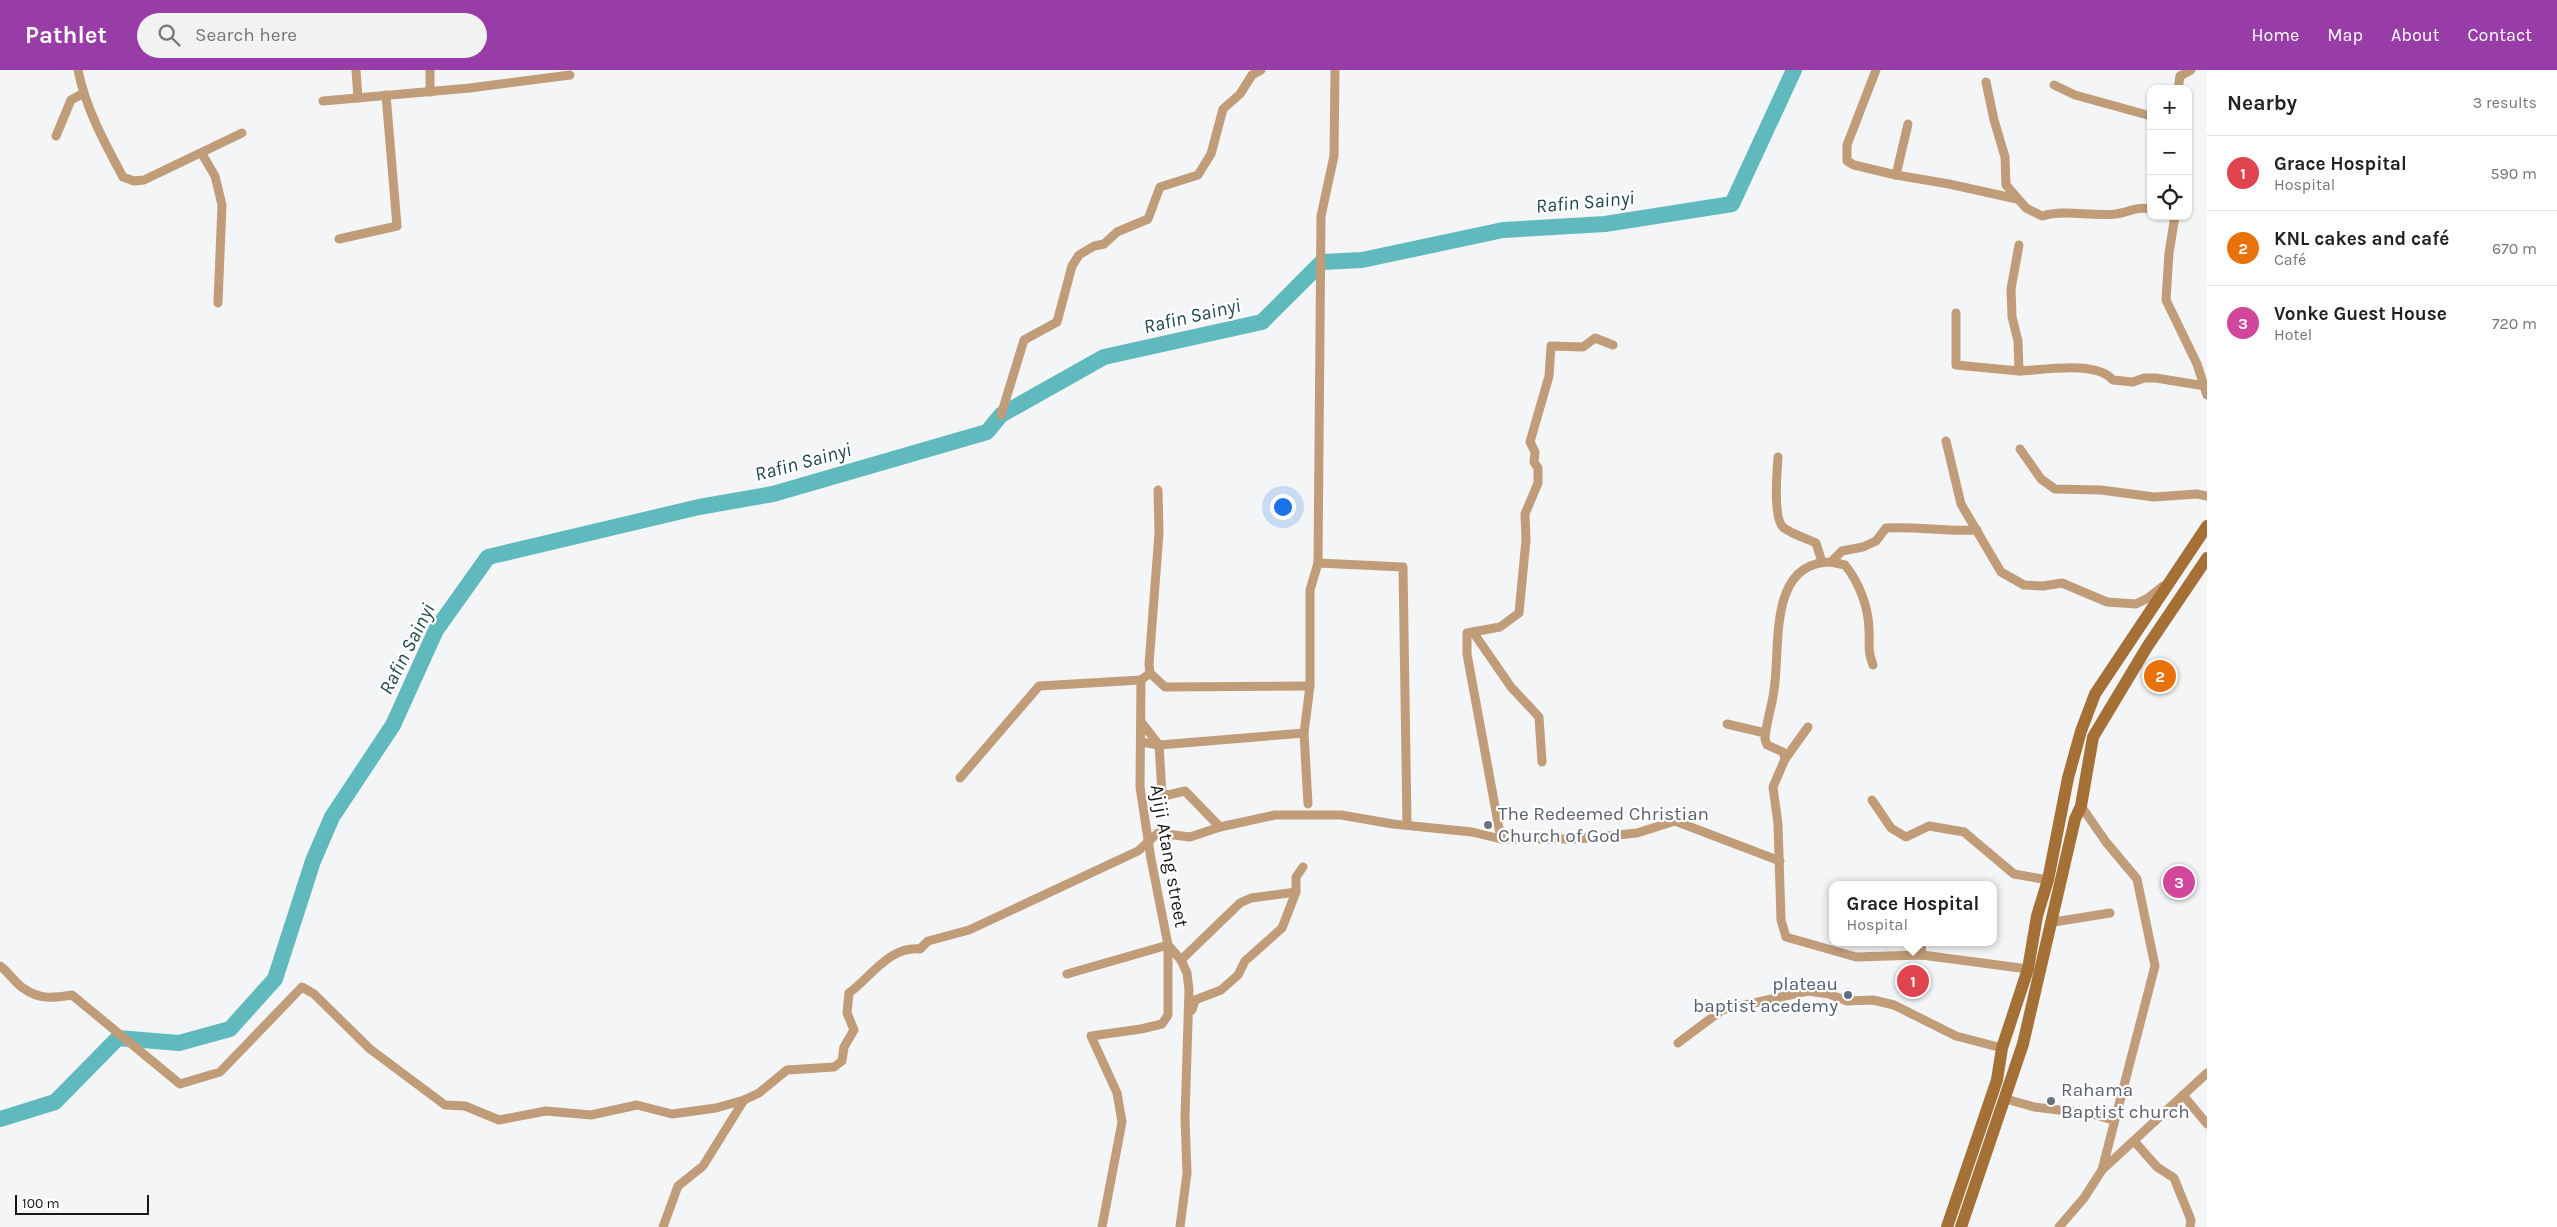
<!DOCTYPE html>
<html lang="en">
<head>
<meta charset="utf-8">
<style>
  :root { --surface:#fff; --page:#f2f2f2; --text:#222; --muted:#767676; --line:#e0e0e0; --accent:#983ca7 }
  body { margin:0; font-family:Karla,sans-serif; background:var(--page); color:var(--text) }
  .controls { position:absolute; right:15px; top:15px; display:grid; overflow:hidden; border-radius:10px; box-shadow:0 1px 4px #0004 }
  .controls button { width:45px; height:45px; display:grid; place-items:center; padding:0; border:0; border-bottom:1px solid var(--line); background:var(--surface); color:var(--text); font:25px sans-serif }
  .scale { position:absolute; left:15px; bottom:12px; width:134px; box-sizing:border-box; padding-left:5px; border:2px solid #161617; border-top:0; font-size:14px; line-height:18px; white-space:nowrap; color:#161617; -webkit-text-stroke:4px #fff; paint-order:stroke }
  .you { position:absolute; left:1282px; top:436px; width:18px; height:18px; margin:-12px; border:4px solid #fff; border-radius:50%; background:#1a73e8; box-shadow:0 0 0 8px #1a73e833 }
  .badge { display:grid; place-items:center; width:32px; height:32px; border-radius:50%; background:var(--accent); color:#fff; font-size:16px; font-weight:700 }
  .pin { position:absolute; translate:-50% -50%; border:2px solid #fff; box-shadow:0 1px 5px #0006 }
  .popup { position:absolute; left:1829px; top:811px; width:168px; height:65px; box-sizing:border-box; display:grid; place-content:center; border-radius:10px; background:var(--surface); filter:drop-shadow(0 1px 4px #0005); font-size:16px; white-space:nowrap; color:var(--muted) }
  .popup b { font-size:19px; color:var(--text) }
  .popup::after { content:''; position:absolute; left:50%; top:100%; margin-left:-10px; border:10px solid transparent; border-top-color:var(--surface) }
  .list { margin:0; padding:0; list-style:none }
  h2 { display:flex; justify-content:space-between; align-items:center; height:65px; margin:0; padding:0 20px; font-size:21px }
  h2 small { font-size:16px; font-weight:400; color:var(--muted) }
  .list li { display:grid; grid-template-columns:32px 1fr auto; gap:15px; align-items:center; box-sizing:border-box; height:75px; padding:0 20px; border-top:1px solid var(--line) }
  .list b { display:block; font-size:19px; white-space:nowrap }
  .list p { margin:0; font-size:16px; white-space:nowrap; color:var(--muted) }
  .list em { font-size:16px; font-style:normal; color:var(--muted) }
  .icon { flex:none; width:28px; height:28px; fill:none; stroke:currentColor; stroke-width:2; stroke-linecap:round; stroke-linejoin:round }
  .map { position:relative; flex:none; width:2207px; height:1157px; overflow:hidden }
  header { display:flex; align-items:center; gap:30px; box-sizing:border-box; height:70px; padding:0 25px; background:var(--accent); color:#fff }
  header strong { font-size:24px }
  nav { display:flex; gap:28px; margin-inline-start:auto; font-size:18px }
  .search { width:350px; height:45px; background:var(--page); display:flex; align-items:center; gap:12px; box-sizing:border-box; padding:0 18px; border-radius:28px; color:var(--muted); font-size:19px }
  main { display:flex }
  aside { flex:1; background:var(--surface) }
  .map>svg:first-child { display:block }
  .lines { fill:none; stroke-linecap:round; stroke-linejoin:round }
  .river { stroke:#60babd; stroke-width:16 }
  .street { stroke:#c19c78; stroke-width:9 }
  .secondary { stroke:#a57036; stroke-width:12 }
  .worship-dot { fill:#6b7280; stroke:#fff; stroke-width:2 }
  .service-dot { fill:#5c6f8a; stroke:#fff; stroke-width:2 }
  .labels { text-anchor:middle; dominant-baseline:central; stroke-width:4.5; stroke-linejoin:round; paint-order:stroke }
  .worship-label { font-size:19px; fill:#5b616d; stroke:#fff; text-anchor:start }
  .street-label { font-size:19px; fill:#161617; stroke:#fff }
  .service-label { font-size:19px; fill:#4e5e75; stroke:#fff; text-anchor:end }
  .water-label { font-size:20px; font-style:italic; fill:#1f494a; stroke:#fff }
</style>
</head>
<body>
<header>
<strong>Pathlet</strong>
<div class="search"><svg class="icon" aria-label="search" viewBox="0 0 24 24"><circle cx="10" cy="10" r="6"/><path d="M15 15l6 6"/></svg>Search here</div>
<nav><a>Home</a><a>Map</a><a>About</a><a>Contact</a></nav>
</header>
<main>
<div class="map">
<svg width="2207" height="1157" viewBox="0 0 2207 1157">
  <rect width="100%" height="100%" fill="#f4f5f7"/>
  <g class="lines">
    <path class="river" d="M 0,1049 L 55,1032 L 118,968 L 179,973 L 230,959 L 275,909 L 313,791 L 332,747 L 393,655 L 436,560 L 488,487 L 699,437 L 773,424 L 987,362 L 1001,345 L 1104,287 L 1262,252 L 1322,192 L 1362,190 L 1503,160 L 1605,154 L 1732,134 L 1794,0"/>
    <g class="street">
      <path d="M 78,0 C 86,39 104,72 123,107 L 134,111 L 144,110 L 242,63"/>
      <path d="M 356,0 L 358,28"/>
      <path d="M 1876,0 L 1847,75 L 1847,91 L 1854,95 L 1896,105"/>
      <path d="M 1986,12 L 1994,50 L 2005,87 L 2006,115 L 2026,138 L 2042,146 C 2066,139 2091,147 2116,144 C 2129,142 2138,136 2151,139"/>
      <path d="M 2054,15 L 2075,25 L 2151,46"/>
      <path d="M 2178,19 L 2180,6 L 2191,0"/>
      <path d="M 430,22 L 430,0"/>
      <path d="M 323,31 L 470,18 L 570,5"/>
      <path d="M 1908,54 L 1896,105 L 1949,114 L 2017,129"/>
      <path d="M 56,66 L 71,30 L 82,24"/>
      <path d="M 202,84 L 215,106 L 222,135 L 218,233"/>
      <path d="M 2175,146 L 2169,183 L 2166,230 L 2197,294 L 2207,325"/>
      <path d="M 339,169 L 397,156 L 386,25"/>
      <path d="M 2019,175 L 2011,219 L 2012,247 L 2018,271 L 2019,301 C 2044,300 2096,290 2113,310 L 2133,312 L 2144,308 L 2156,308 L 2205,316"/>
      <path d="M 1956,243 L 1956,295 L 2019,301"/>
      <path d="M 1001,345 L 1024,270 L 1057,252 L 1072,196 L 1079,185 L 1094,176 L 1104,174 L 1117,162 L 1148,149 L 1160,117 L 1198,105 L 1211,84 L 1223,39 L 1240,24 L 1252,5 L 1261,0"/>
      <path d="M 1946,371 L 1961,434 L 2001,502 L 2024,515 L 2043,516 L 2062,513 L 2107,532 L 2136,534 L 2148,528 L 2163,516"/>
      <path d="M 2020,379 L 2041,409 L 2055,419 L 2101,420 L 2154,427 L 2197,424 L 2207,426"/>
      <path d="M 1778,387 C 1777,401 1773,448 1783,457 C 1789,463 1808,469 1816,473 L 1822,492"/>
      <path d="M 1158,420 L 1159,463 L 1149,594 L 1150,603 L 1141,610 L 1140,717 L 1151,789 L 1168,875 L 1181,890 L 1187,903 L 1189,920 L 1185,1048 L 1187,1103 L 1180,1157"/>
      <path d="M 1977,460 C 1946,462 1917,456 1886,458 L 1876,471 L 1863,477 L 1842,481 L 1831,492 C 1767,492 1781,578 1774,620 C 1772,637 1766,652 1765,669 L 1767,675 L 1783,682 L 1785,689 L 1773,717 L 1778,754 L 1781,850 L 1786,867 L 1856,887 L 1922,885 L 2028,899"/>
      <path d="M 1831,492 L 1845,495 C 1859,512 1869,538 1869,561 C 1870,577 1867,578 1873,595"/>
      <path d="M 1318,493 L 1403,497 L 1407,755"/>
      <path d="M 1473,562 L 1511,617 L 1539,647 L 1542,692"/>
      <path d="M 1150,603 L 1165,617 L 1310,616"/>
      <path d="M 1142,653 L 1159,675 L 1162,723 L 1168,725 L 1185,721 L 1220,757"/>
      <path d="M 1727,654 L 1765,663"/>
      <path d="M 1141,672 L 1159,675 L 1304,663"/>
      <path d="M 1785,689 L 1808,657"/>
      <path d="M 960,708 L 1039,616 L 1141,610"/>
      <path d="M 1872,730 L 1891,758 L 1906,767 L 1929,756 L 1964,762 L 2014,804 L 2048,810"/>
      <path d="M 1308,734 L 1304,663 L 1310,616 L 1310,520 L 1318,493 L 1321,146 L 1334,86 L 1335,0"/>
      <path d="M 2081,736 L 2106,772 L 2137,809 L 2155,896 L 2102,1100"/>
      <path d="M 1501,769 L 1467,584 L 1467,563 L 1500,557 L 1519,543 L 1526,470 L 1525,444 L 1538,413 L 1538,398 L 1534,392 L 1535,382 L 1530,372 L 1549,306 L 1551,276 L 1583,277 L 1595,268 L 1613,275"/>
      <path d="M 2054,852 L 2110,843"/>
      <path d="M 1921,872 L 1922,885"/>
      <path d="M 1181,890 L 1240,833 L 1251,828 L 1296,822"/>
      <path d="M 0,896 C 9,902 14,912 23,918 C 40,930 53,928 72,925 L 180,1014 L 220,1002 L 302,917 L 314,924 L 370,979 L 445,1035 L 465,1036 L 499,1050 L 546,1041 L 591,1045 L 637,1035 L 672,1044 L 716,1038 L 744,1030 L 759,1023 L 787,1000 L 834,997 L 842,991 L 844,977 L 854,960 L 847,943 L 849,923 C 871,907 889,876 920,879 L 928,871 L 969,860 L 1138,781 L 1158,763 L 1190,767 L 1220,757 L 1275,745 L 1341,745 L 1393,754 L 1472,762 L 1501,769 L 1578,769 L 1637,763 L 1675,751 L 1780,791"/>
      <path d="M 1067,904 L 1168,875 L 1168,945 L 1162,954 L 1141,959 L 1091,966 L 1117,1023 L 1122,1052 L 1102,1157"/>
      <path d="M 1192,940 L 1195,930 L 1221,920 L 1238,905 L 1245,891 L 1282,858 L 1296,822 L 1296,807 L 1303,797"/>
      <path d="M 1678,973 L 1722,940 L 1808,921 L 1829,924 L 1847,931 L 1873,930 L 1894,935 L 1956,966 L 2002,978"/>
      <path d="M 2183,1025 L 2207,1054"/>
      <path d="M 2006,1029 L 2034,1037 L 2092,1044 L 2113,1050"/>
      <path d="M 2134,1071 L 2157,1097 L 2174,1108 L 2191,1150 L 2190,1157"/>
      <path d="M 663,1157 L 678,1116 L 703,1096 L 744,1030"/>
      <path d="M 2059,1157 L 2084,1128 L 2102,1100 L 2207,1003"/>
    </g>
    <g class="secondary">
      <path d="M 1947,1157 L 1997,1010 L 2002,978 L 2028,899 L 2037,846 L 2048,810 L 2068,708 L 2081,661 L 2095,624 L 2207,456"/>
      <path d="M 1961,1157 L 2023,974 L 2075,749 L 2081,736 L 2093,667 L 2147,577 L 2207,488"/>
    </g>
  </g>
  <g class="worship-dot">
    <circle cx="1488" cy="755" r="5"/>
    <circle cx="2051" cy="1031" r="5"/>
  </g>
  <circle class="service-dot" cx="1848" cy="925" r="5"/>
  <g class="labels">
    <g class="worship-label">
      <text x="1498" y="744">The Redeemed Christian<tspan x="1498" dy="22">Church of God</tspan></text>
      <text x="2061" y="1020">Rahama<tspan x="2061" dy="22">Baptist church</tspan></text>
    </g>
    <g class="street-label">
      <text transform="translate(1169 786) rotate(80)">Ajiji Atang street</text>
    </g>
    <g class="service-label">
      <text x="1838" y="914">plateau<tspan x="1838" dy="22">baptist acedemy</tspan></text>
    </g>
    <g class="water-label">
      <text transform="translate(1585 132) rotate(-5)">Rafin Sainyi</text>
      <text transform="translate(1192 246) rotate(-13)">Rafin Sainyi</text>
      <text transform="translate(803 392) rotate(-15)">Rafin Sainyi</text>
      <text transform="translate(407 579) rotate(-63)">Rafin Sainyi</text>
    </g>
  </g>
</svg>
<div class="controls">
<button>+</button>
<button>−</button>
<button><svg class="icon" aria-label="locate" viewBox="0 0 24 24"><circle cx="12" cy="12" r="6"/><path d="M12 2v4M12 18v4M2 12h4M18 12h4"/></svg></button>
</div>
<div class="scale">100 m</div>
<div class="you"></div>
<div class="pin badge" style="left:1913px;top:911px;background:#e0444e">1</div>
<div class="popup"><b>Grace Hospital</b>Hospital</div>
<div class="pin badge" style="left:2160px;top:606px;background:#e8710a">2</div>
<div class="pin badge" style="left:2179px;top:812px;background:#d1479c">3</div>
</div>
<aside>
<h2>Nearby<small>3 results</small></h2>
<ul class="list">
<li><span class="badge" style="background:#e0444e">1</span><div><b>Grace Hospital</b><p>Hospital</p></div><em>590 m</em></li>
<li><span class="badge" style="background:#e8710a">2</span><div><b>KNL cakes and café</b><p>Café</p></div><em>670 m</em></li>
<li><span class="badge" style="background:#d1479c">3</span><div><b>Vonke Guest House</b><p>Hotel</p></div><em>720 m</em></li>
</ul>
</aside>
</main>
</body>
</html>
